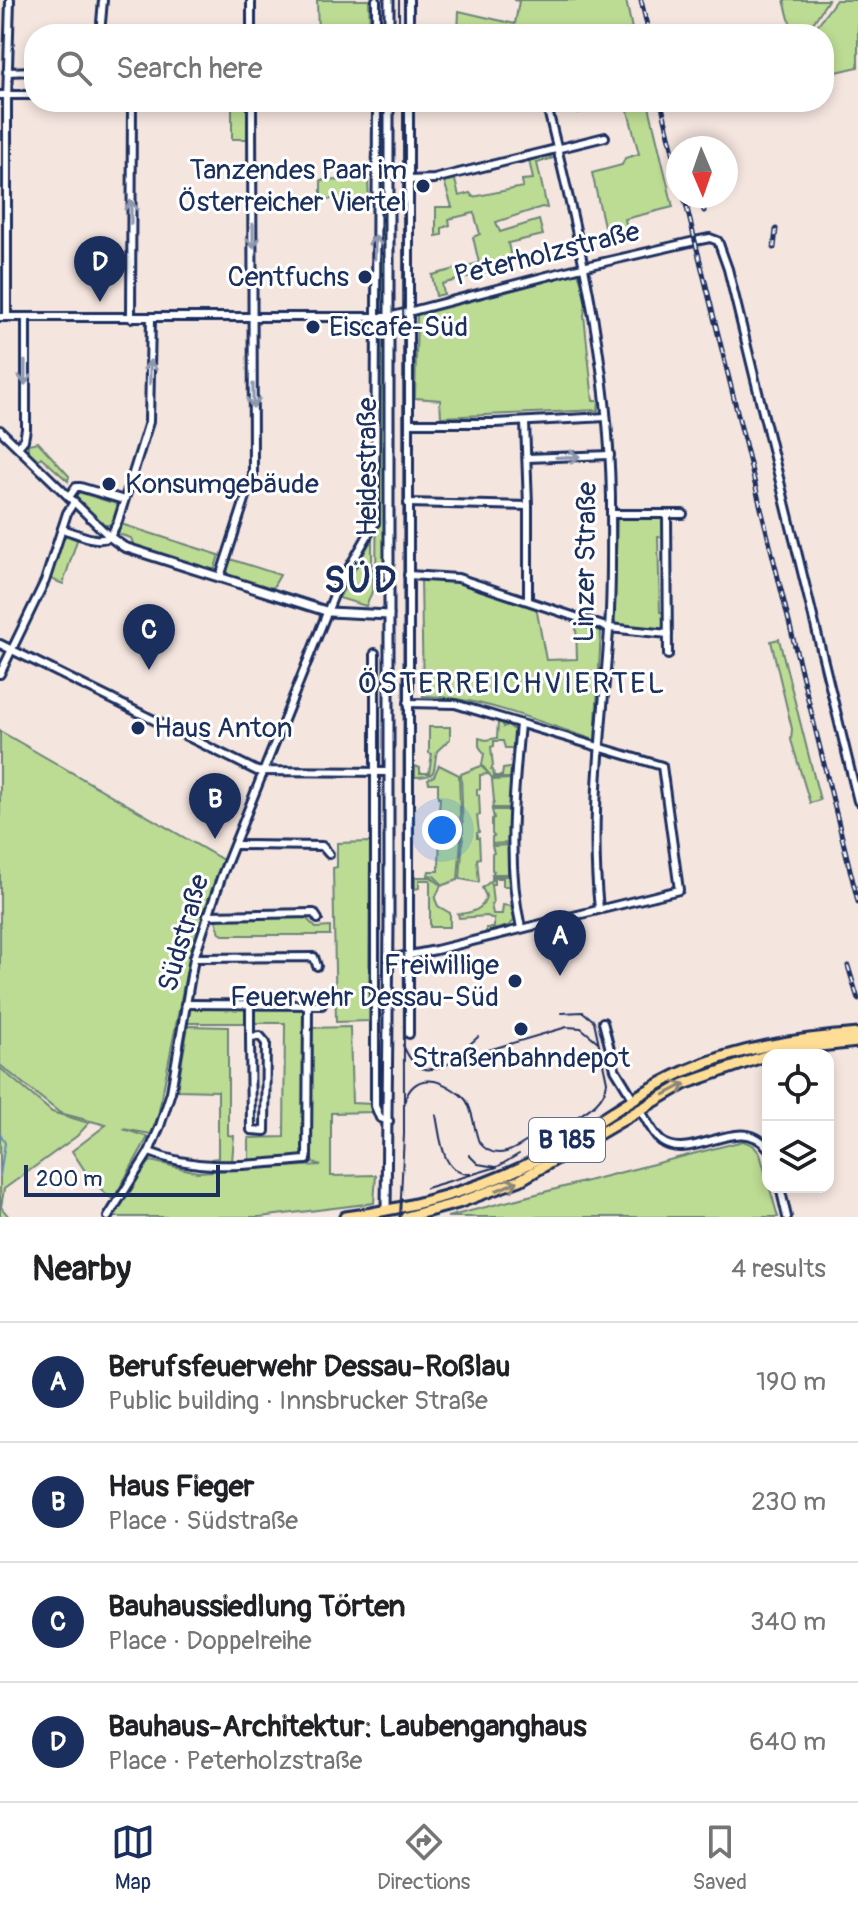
<!DOCTYPE html>
<html lang="en">
<head>
<meta charset="utf-8">
<style>
  :root { --surface:#fff; --page:#f2f2f2; --text:#202124; --muted:#757577; --line:#e0e0e0; --accent:#1b2f5e }
  body { margin:0; font-family:Pangolin,sans-serif; background:var(--page); color:var(--text) }
  .controls { position:absolute; right:24px; bottom:24px; display:grid; overflow:hidden; border-radius:16px; box-shadow:0 4px 12px #0003 }
  .controls button { width:72px; height:72px; display:grid; place-items:center; padding:0; border:0; border-bottom:2px solid var(--line); background:var(--surface); color:var(--text); font:40px sans-serif }
  .compass { position:absolute; left:666px; top:136px; width:72px; height:72px; border-radius:50%; background:var(--surface); box-shadow:0 4px 12px #0003; rotate:178deg }
  .scale { position:absolute; left:24px; bottom:20px; width:196px; box-sizing:border-box; padding-left:8px; border:4px solid #1b2f5e; border-top:0; font-size:22px; line-height:28px; white-space:nowrap; color:#1b2f5e; -webkit-text-stroke:6px #fff; paint-order:stroke }
  .you { position:absolute; left:442px; top:830px; width:28px; height:28px; margin:-20px; border:6px solid #fff; border-radius:50%; background:#1a73e8; box-shadow:0 0 0 12px #1a73e833 }
  .badge { display:grid; place-items:center; width:52px; height:52px; border-radius:50%; background:var(--accent); color:#fff; font-size:26px; font-weight:700 }
  .pin { position:absolute; translate:-50% -66px; filter:drop-shadow(0 2px 4px #0008) }
  .pin::after { content:''; position:absolute; top:42px; width:28px; height:24px; background:inherit; clip-path:polygon(0 0,100% 0,50% 100%) }
  .list { margin:0; padding:0; list-style:none }
  h2 { display:flex; justify-content:space-between; align-items:center; height:104px; margin:0; padding:0 32px; font-size:34px }
  h2 small { font-size:26px; font-weight:400; color:var(--muted) }
  .list li { display:grid; grid-template-columns:52px 1fr auto; gap:24px; align-items:center; box-sizing:border-box; height:120px; padding:0 32px; border-top:2px solid var(--line) }
  .list b { display:block; font-size:30px; white-space:nowrap }
  .list p { margin:0; font-size:26px; white-space:nowrap; color:var(--muted) }
  .list em { font-size:26px; font-style:normal; color:var(--muted) }
  .icon { flex:none; width:44px; height:44px; fill:none; stroke:currentColor; stroke-width:2; stroke-linecap:round; stroke-linejoin:round }
  .map { position:relative; flex:none; width:858px; height:1217px; overflow:hidden }
  .search { position:absolute; background:var(--surface); box-shadow:0 4px 12px #0003; left:24px; right:24px; top:24px; height:88px; display:flex; align-items:center; gap:20px; box-sizing:border-box; padding:0 28px; border-radius:32px; color:var(--muted); font-size:30px }
  .sheet { height:584px; background:var(--surface) }
  nav { display:flex; justify-content:space-around; align-items:center; box-sizing:border-box; height:112px; border-top:2px solid var(--line); background:var(--surface); font-size:22px; color:var(--muted) }
  nav a { display:grid; justify-items:center; gap:4px }
  nav .on { color:var(--accent) }
  .map>svg:first-child { display:block }
  .green { fill:#bcdb93; stroke:#6c8578; stroke-width:2 }
  .lines { fill:none; stroke-linecap:round; stroke-linejoin:round }
  .stream { stroke:#668eb9; stroke-width:2 }
  .minor-casing { stroke:#1b2f5e; stroke-width:12 }
  .tertiary-casing { stroke:#1b2f5e; stroke-width:13 }
  .primary-casing { stroke:#1b2f5e; stroke-width:15 }
  .minor { stroke:#fff; stroke-width:6 }
  .tertiary { stroke:#fff; stroke-width:7 }
  .primary { stroke:#fedd96; stroke-width:9 }
  .tram { stroke:#1b2f5e; stroke-width:2 }
  .rail-casing { stroke:#1b2f5e; stroke-width:5 }
  .rail { stroke:#fff; stroke-width:2; stroke-dasharray:6; stroke-linecap:butt }
  .oneway { stroke:#8d97ae }
  .oneway2 { stroke:#8c867a }
  .poi-dot { fill:#1b2f5e; stroke:#fff; stroke-width:3 }
  .labels { text-anchor:middle; dominant-baseline:central; stroke-width:6; stroke-linejoin:round; paint-order:stroke }
  .shield { fill:#fff; stroke:#5f6d8e; stroke-width:2 }
  .shield-label { font-size:26px; font-weight:bold; fill:#1b2f5e }
  .poi-label { font-size:28px; fill:#1b2f5e; stroke:#fff; text-anchor:end }
  .street-label { font-size:28px; fill:#1b2f5e; stroke:#fff }
  .neighbourhood-label { font-size:30px; letter-spacing:2px; fill:#1b2f5e; stroke:#fff }
  .district-label { font-size:36px; font-weight:bold; letter-spacing:2px; fill:#1b2f5e; stroke:#fff }
</style>
</head>
<body>
<div class="map">
<svg width="858" height="1217" viewBox="0 0 858 1217">
  <rect width="100%" height="100%" fill="#f5e5df"/>
  <filter id="ink" filterUnits="userSpaceOnUse"><feTurbulence type="fractalNoise" baseFrequency=".0125" numOctaves="2"/><feDisplacementMap in="SourceGraphic" scale="16" xChannelSelector="R" yChannelSelector="G"/><feConvolveMatrix kernelMatrix="1 2 1 2 8 2 1 2 1" color-interpolation-filters="sRGB"/></filter>
  <g filter="url(#ink)">
    <g class="green">
      <path d="M 317,0 L 369,0 L 370,34 L 318,34 Z"/>
      <path d="M 514,0 L 626,0 L 633,34 L 458,34 L 459,11 L 515,24 L 519,1 Z"/>
      <path d="M 784,0 L 828,0 L 806,34 L 793,34 Z"/>
      <path d="M 836,0 L 858,0 L 858,67 L 824,75 L 824,34 L 811,34 Z"/>
      <path d="M 232,102 L 248,102 L 247,139 L 232,139 Z"/>
      <path d="M 379,102 L 387,102 L 384,309 L 378,310 Z"/>
      <path d="M 574,102 L 648,102 L 673,207 L 625,219 L 628,234 L 607,239 L 592,173 L 622,165 L 625,158 L 639,154 L 627,107 L 611,110 L 608,105 L 577,113 Z"/>
      <path d="M 546,155 L 553,158 L 537,163 L 547,208 L 542,207 L 496,222 L 500,232 L 539,220 L 543,235 L 508,243 L 511,258 L 498,263 L 498,269 L 442,284 L 444,294 L 436,296 L 432,275 L 479,263 L 473,237 L 480,234 L 474,213 L 449,219 L 450,225 L 442,228 L 442,235 L 436,236 L 436,207 L 452,207 L 444,181 L 455,180 L 459,196 L 470,193 L 473,197 L 523,187 L 522,180 L 533,179 L 529,160 Z"/>
      <path d="M 321,180 L 368,181 L 369,200 L 321,199 Z"/>
      <path d="M 578,273 L 587,298 L 584,315 L 593,401 L 599,401 L 598,410 L 441,417 L 440,400 L 415,398 L 417,315 Z"/>
      <path d="M 378,324 L 386,325 L 385,594 L 376,594 Z"/>
      <path d="M 38,442 L 69,476 L 68,481 L 41,457 L 37,461 L 28,451 L 28,444 Z"/>
      <path d="M 75,491 L 120,505 L 114,523 L 105,526 L 74,497 Z"/>
      <path d="M 617,518 L 662,519 L 663,537 L 658,537 L 660,612 L 665,612 L 663,630 L 617,625 L 614,622 Z"/>
      <path d="M 121,524 L 219,555 L 214,571 L 134,546 L 131,538 L 118,534 Z"/>
      <path d="M 65,534 L 78,537 L 63,584 L 51,579 L 50,574 Z"/>
      <path d="M 372,539 L 372,592 L 366,606 L 339,598 Z"/>
      <path d="M 230,559 L 280,575 L 272,589 L 228,575 L 227,570 Z"/>
      <path d="M 421,580 L 460,581 L 536,607 L 546,660 L 577,659 L 576,625 L 601,631 L 595,740 C 541,723 479,696 423,696 Z"/>
      <path d="M 779,639 L 820,800 L 810,803 L 791,740 L 792,729 L 771,641 Z"/>
      <path d="M 498,722 L 503,723 L 503,727 L 508,725 L 514,730 L 513,748 L 505,748 L 503,741 L 494,741 L 494,746 L 491,747 L 493,766 L 491,769 L 493,770 L 494,776 L 502,776 L 503,769 L 511,768 L 511,778 L 492,778 L 482,765 L 484,754 L 479,746 L 479,738 L 486,740 L 497,738 Z"/>
      <path d="M 429,727 L 450,727 L 450,739 L 437,751 C 432,768 441,777 415,777 L 415,766 L 420,768 L 420,773 L 429,773 L 432,754 L 429,753 Z"/>
      <path d="M 0,731 L 223,860 L 191,949 L 158,1116 L 151,1134 L 123,1129 L 148,1137 L 113,1200 L 91,1180 L 72,1151 L 106,1125 L 60,1113 L 0,1065 Z"/>
      <path d="M 439,765 L 459,775 L 461,840 L 458,880 L 443,885 L 434,876 L 428,875 L 429,871 L 439,871 L 440,824 L 438,824 L 440,798 L 438,798 L 438,783 L 429,783 L 428,779 L 434,776 Z"/>
      <path d="M 481,766 L 489,774 L 480,775 L 480,789 L 477,789 L 477,795 L 479,795 L 480,815 L 477,816 L 479,832 L 477,833 L 477,838 L 479,838 L 480,858 L 477,859 L 479,882 L 476,882 L 460,879 L 463,836 L 461,774 Z"/>
      <path d="M 511,779 L 509,808 L 492,808 L 494,801 L 492,780 Z"/>
      <path d="M 492,810 L 509,810 L 508,843 L 492,844 L 492,837 L 494,836 L 492,834 L 492,819 L 494,818 Z"/>
      <path d="M 370,842 L 369,1021 L 336,1022 L 333,868 L 337,867 L 337,843 Z"/>
      <path d="M 508,845 L 508,874 L 492,874 L 494,871 L 492,870 L 492,854 L 494,853 L 492,846 Z"/>
      <path d="M 492,876 L 508,876 L 509,886 L 503,886 L 503,878 L 494,878 L 494,884 L 491,884 L 493,904 L 491,904 L 493,914 L 502,914 L 503,905 L 511,906 L 514,921 L 508,926 L 486,932 L 486,928 L 494,928 L 494,919 L 487,916 L 459,918 L 458,914 C 471,913 484,910 486,896 L 482,888 L 492,880 Z"/>
      <path d="M 415,877 L 431,877 L 441,885 L 435,899 L 438,906 L 450,913 L 450,927 L 430,927 L 430,880 L 419,880 L 419,888 L 415,889 Z"/>
      <path d="M 234,915 L 304,916 L 316,928 L 330,927 L 330,935 L 223,935 L 220,933 L 216,920 Z"/>
      <path d="M 185,1004 L 308,1004 L 307,1028 L 350,1027 L 352,1103 L 373,1104 L 373,1112 L 331,1113 L 331,1176 L 376,1175 L 374,1203 L 260,1217 L 113,1217 L 141,1171 L 151,1161 L 197,1172 L 321,1165 L 307,1160 L 249,1165 L 249,1138 L 284,1137 L 285,1023 L 182,1023 Z"/>
      <path d="M 188,1026 L 228,1027 L 228,1135 L 234,1136 L 232,1162 L 209,1164 L 211,1159 L 218,1158 L 218,1091 L 177,1090 Z"/>
      <path d="M 0,1068 L 52,1112 L 89,1123 L 77,1136 L 4,1189 L 1,1207 L 9,1217 L 0,1217 Z"/>
      <path d="M 743,1141 L 753,1145 L 760,1154 L 778,1217 L 447,1217 Z"/>
    </g>
    <g class="lines">
      <path class="stream" d="M 0,1133 L 5,1143 L 0,1176"/>
      <defs>
        <g id="minor">
          <path d="M 251,0 L 251,34"/>
          <path d="M 376,0 L 376,34"/>
          <path d="M 100,34 L 103,0"/>
          <path d="M 409,34 L 409,0"/>
          <path d="M 7,72 L 34,71"/>
          <path d="M 0,95 L 34,95"/>
          <path d="M 409,102 L 409,1034"/>
          <path d="M 546,102 C 578,232 609,362 611,497 C 611,541 612,586 609,630 C 603,723 589,816 599,909"/>
          <path d="M 409,180 L 434,179 L 605,137"/>
          <path d="M 0,317 L 389,317 L 574,269 L 695,241 L 710,238 L 718,241 L 728,269 L 858,801"/>
          <path d="M 7,317 L 7,100 L 10,0"/>
          <path d="M 131,318 L 132,102"/>
          <path d="M 525,422 L 528,506 L 528,600"/>
          <path d="M 409,423 L 495,423 L 606,417"/>
          <path d="M 0,430 L 110,537"/>
          <path d="M 18,447 L 24,440 L 26,429 L 26,317"/>
          <path d="M 527,458 L 610,455"/>
          <path d="M 69,497 L 76,487 L 80,487 L 124,500"/>
          <path d="M 408,503 L 528,506"/>
          <path d="M 611,514 L 683,514"/>
          <path d="M 667,514 L 668,655"/>
          <path d="M 62,529 C 77,533 96,544 110,537"/>
          <path d="M 110,537 L 118,521 L 149,422 L 151,318"/>
          <path d="M 408,575 L 458,578 L 609,628 L 668,634"/>
          <path d="M 220,577 L 253,475 L 252,102"/>
          <path d="M 0,644 L 257,771 L 389,772"/>
          <path d="M 375,653 L 375,1106 L 380,1118 L 389,1121"/>
          <path d="M 0,674 L 45,581 L 67,513 L 74,502"/>
          <path d="M 520,724 C 514,791 506,862 521,928"/>
          <path d="M 235,845 L 322,846 L 329,854"/>
          <path d="M 207,915 L 314,913 L 318,919"/>
          <path d="M 194,958 L 314,957 L 317,966"/>
          <path d="M 389,959 L 436,950 L 679,890 L 662,766 L 455,704 L 408,703"/>
          <path d="M 185,1004 L 322,1005"/>
          <path d="M 250,1004 L 250,1037 L 251,1130 L 265,1131 L 266,1043 L 260,1036 L 250,1037"/>
          <path d="M 603,1022 L 615,1069 L 634,1100"/>
          <path d="M 640,1109 C 646,1119 652,1133 661,1141 C 691,1164 740,1111 768,1148"/>
          <path d="M 149,1152 C 202,1173 252,1164 307,1160 L 308,1004"/>
          <path d="M 780,1187 L 787,1217"/>
          <path d="M 108,1217 L 149,1152 L 160,1126 L 171,1092 L 194,958 L 222,875 L 336,590 L 375,523 L 377,102"/>
        </g>
        <g id="tertiary">
          <path d="M 389,0 L 389,34"/>
          <path d="M 110,537 L 124,547 L 329,612 L 389,615"/>
          <path d="M 386,1210 L 389,923 L 389,102"/>
        </g>
        <g id="primary">
          <path d="M 770,1055 L 800,1048 L 858,1042"/>
          <path d="M 345,1217 C 407,1209 483,1189 538,1159 C 588,1131 632,1095 685,1071 C 740,1047 798,1039 858,1034"/>
          <path d="M 406,1217 L 458,1203 L 520,1180 L 684,1084 L 768,1055"/>
        </g>
      </defs>
      <use href="#minor" class="minor-casing"/>
      <use href="#tertiary" class="tertiary-casing"/>
      <use href="#primary" class="primary-casing"/>
      <use href="#minor" class="minor"/>
      <use href="#tertiary" class="tertiary"/>
      <use href="#primary" class="primary"/>
      <g class="tram">
        <path d="M 399,34 L 399,0"/>
        <path d="M 562,1013 L 583,1012 L 594,1021 L 607,1082 C 604,1104 584,1112 566,1124"/>
        <path d="M 403,1045 C 417,1078 432,1072 458,1059 L 567,1027 L 581,1028 L 598,1042"/>
        <path d="M 454,1058 L 478,1037"/>
        <path d="M 404,1103 C 412,1075 434,1076 454,1090 C 460,1094 466,1098 468,1104 C 474,1116 474,1130 479,1142 C 500,1170 529,1137 550,1126 C 558,1122 567,1122 575,1118"/>
        <path d="M 436,1115 C 441,1139 441,1176 473,1174"/>
        <path d="M 469,1155 L 478,1164 L 496,1167"/>
        <path d="M 426,1188 L 497,1167 L 519,1154"/>
        <path d="M 400,1217 L 404,1134 L 403,102"/>
      </g>
      <defs>
        <g id="rail">
          <path d="M 641,0 L 649,34"/>
          <path d="M 661,102 L 678,172"/>
          <path d="M 684,196 L 858,902"/>
          <path d="M 701,196 L 704,211"/>
          <path d="M 774,248 L 776,229"/>
          <path d="M 848,966 L 858,999"/>
        </g>
      </defs>
      <use href="#rail" class="rail-casing"/>
      <use href="#rail" class="rail"/>
    </g>
    <defs><path id="oneway-shaft" d="M-6 0H5M1.5-3L5.5 0L1.5 3" fill="none" stroke-width="1.6" stroke-linecap="round" stroke-linejoin="round" transform="scale(2)"/></defs>
    <g class="oneway">
      <use href="#oneway-shaft" transform="translate(131 212) rotate(-90)"/>
      <use href="#oneway-shaft" transform="translate(253 236) rotate(90)"/>
      <use href="#oneway-shaft" transform="translate(375 247) rotate(-89)"/>
      <use href="#oneway-shaft" transform="translate(150 372) rotate(-89)"/>
      <use href="#oneway-shaft" transform="translate(25 373) rotate(90)"/>
      <use href="#oneway-shaft" transform="translate(253 396) rotate(90)"/>
      <use href="#oneway-shaft" transform="translate(568 457) rotate(-2)"/>
    </g>
    <g class="oneway2">
      <use href="#oneway-shaft" transform="translate(675 1089) rotate(-28)"/>
      <use href="#oneway-shaft" transform="translate(507 1186) rotate(-23)"/>
    </g>
  </g>
  <g class="poi-dot">
    <circle cx="423" cy="186" r="8"/>
    <circle cx="365" cy="277" r="8"/>
    <circle cx="313" cy="327" r="8"/>
    <circle cx="109" cy="484" r="8"/>
    <circle cx="138" cy="728" r="8"/>
    <circle cx="515" cy="981" r="8"/>
    <circle cx="521" cy="1029" r="8"/>
  </g>
  <g class="labels">
    <rect class="shield" x="529" y="1118" width="76" height="44" rx="6"/>
    <g class="shield-label">
      <text x="567" y="1140">B 185</text>
    </g>
    <g class="poi-label">
      <text x="407" y="170">Tanzendes Paar im<tspan x="407" dy="32">Österreicher Viertel</tspan></text>
      <text x="349" y="277">Centfuchs</text>
      <text x="329" y="327" text-anchor="start">Eiscafe-Süd</text>
      <text x="125" y="484" text-anchor="start">Konsumgebäude</text>
      <text x="154" y="728" text-anchor="start">Haus Anton</text>
      <text x="499" y="965">Freiwillige<tspan x="499" dy="32">Feuerwehr Dessau-Süd</tspan></text>
      <text x="521" y="1058" text-anchor="middle">Straßenbahndepot</text>
    </g>
    <g class="street-label">
      <text transform="translate(547 254) rotate(-14)">Peterholzstraße</text>
      <text transform="translate(367 467) rotate(-90)">Heidestraße</text>
      <text transform="translate(586 562) rotate(-89)">Linzer Straße</text>
      <text transform="translate(184 933) rotate(-74)">Südstraße</text>
    </g>
    <g class="neighbourhood-label">
      <text x="512" y="683">ÖSTERREICHVIERTEL</text>
    </g>
    <g class="district-label">
      <text x="361" y="580">SÜD</text>
    </g>
  </g>
</svg>
<div class="controls">
<button><svg class="icon" aria-label="locate" viewBox="0 0 24 24"><circle cx="12" cy="12" r="6"/><path d="M12 2v4M12 18v4M2 12h4M18 12h4"/></svg></button>
<button><svg class="icon" aria-label="layers" viewBox="0 0 24 24"><path d="M12 4l9 5-9 5-9-5zM3 14l9 5 9-5"/></svg></button>
</div>
<svg class="compass" viewBox="-18 -18 36 36"><path d="M0-13l5 13h-10z" fill="#e53935"/><path d="M0 13l5-13h-10z" fill="#757577"/></svg>
<div class="scale">200 m</div>
<div class="you"></div>
<div class="pin badge" style="left:560px;top:976px">A</div>
<div class="pin badge" style="left:215px;top:839px">B</div>
<div class="pin badge" style="left:149px;top:670px">C</div>
<div class="pin badge" style="left:100px;top:302px">D</div>
<div class="search"><svg class="icon" aria-label="search" viewBox="0 0 24 24"><circle cx="10" cy="10" r="6"/><path d="M15 15l6 6"/></svg>Search here</div>
</div>
<section class="sheet">
<h2>Nearby<small>4 results</small></h2>
<ul class="list">
<li><span class="badge">A</span><div><b>Berufsfeuerwehr Dessau-Roßlau</b><p>Public building · Innsbrucker Straße</p></div><em>190 m</em></li>
<li><span class="badge">B</span><div><b>Haus Fieger</b><p>Place · Südstraße</p></div><em>230 m</em></li>
<li><span class="badge">C</span><div><b>Bauhaussiedlung Törten</b><p>Place · Doppelreihe</p></div><em>340 m</em></li>
<li><span class="badge">D</span><div><b>Bauhaus-Architektur: Laubenganghaus</b><p>Place · Peterholzstraße</p></div><em>640 m</em></li>
</ul>
</section>
<nav>
<a class="on"><svg class="icon" aria-label="map" viewBox="0 0 24 24"><path d="M3 6l6-2 6 2 6-2v14l-6 2-6-2-6 2zM9 4v14M15 6v14"/></svg>Map</a>
<a><svg class="icon" aria-label="directions" viewBox="0 0 24 24"><path d="M12 3l9 9-9 9-9-9zM9 14v-3h6M13 9l2 2-2 2"/></svg>Directions</a>
<a><svg class="icon" aria-label="saved" viewBox="0 0 24 24"><path d="M7 4h10v16l-5-4-5 4z"/></svg>Saved</a>
</nav>
</body>
</html>
